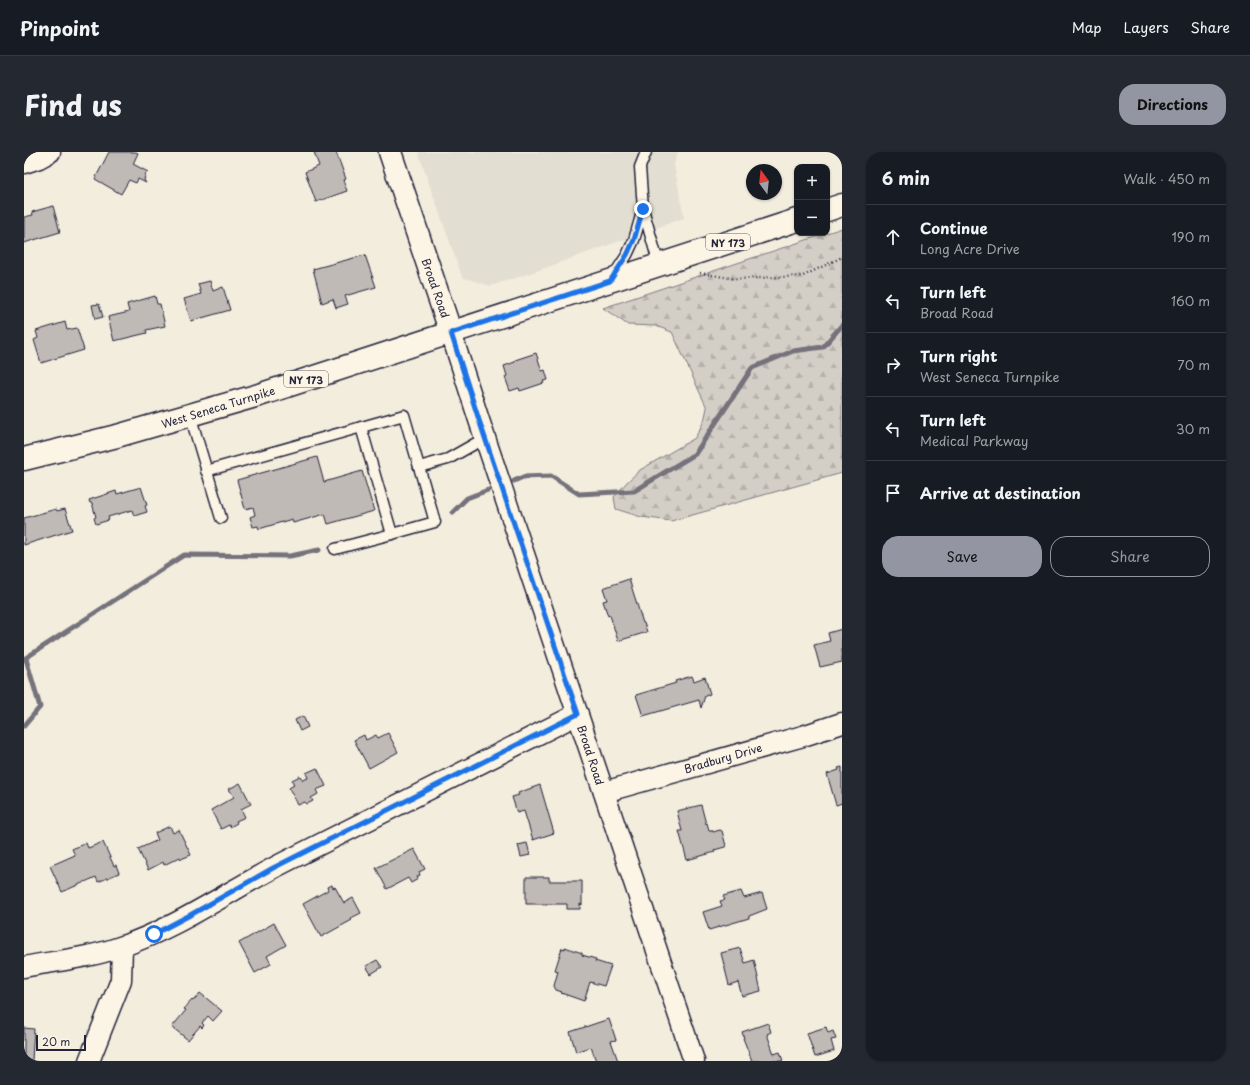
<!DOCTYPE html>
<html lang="en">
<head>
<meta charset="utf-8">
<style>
  :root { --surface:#171b24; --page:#242831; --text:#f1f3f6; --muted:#9ea1a6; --line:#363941; --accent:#9495a2 }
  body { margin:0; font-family:"Playpen Sans",sans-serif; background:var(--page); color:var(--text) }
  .controls { position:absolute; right:12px; top:12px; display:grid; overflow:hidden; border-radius:8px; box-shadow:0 1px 3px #0004 }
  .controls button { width:36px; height:36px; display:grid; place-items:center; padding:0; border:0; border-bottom:1px solid var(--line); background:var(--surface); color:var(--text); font:20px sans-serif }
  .compass { position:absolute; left:722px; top:12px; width:36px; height:36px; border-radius:50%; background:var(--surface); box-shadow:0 1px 3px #0004; rotate:345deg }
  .scale { position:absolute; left:12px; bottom:10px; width:50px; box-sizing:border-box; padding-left:4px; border:2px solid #22223b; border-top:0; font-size:11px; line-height:14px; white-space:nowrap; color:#22223b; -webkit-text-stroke:3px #fcf5e5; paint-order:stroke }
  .stop { position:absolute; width:12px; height:12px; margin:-9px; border:3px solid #1a73e8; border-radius:50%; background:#fff }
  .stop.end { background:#1a73e8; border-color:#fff; box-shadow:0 1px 4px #0008 }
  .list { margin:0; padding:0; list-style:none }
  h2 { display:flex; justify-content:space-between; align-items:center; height:52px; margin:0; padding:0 16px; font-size:17px }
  h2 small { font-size:13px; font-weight:400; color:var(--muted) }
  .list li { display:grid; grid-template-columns:26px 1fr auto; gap:12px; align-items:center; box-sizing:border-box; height:64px; padding:0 16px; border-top:1px solid var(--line) }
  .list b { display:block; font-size:15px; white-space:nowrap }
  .list p { margin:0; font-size:13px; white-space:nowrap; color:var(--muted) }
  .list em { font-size:13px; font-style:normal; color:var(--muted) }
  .actions { display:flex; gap:8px; padding:12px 16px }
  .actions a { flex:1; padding:9px 0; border:1px solid var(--accent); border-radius:16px; text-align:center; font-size:14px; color:var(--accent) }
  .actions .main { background:var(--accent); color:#111 }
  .icon { flex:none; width:22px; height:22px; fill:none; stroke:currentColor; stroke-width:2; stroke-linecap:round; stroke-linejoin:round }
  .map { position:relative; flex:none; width:818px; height:909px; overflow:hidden; border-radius:16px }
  header { display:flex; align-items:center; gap:24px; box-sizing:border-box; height:56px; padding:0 20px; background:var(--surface); border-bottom:1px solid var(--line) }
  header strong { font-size:19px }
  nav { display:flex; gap:22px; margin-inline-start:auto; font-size:14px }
  .intro { display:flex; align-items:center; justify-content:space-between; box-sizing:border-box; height:96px; padding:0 24px }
  h1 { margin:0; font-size:28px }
  .button { padding:10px 18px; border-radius:16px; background:var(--accent); color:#111; font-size:14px; font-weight:700 }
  main { display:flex; gap:24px; padding:0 24px }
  aside { flex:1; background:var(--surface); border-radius:16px; box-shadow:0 1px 3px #0004 }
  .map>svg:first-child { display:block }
  .built { fill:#e3ded2 }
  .forest { fill:url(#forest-firs); stroke:#7b7880 }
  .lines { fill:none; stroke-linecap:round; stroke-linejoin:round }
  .stream { stroke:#75727b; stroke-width:5 }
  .building { fill:#bfbab6; stroke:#22223b }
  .service-casing { stroke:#22223b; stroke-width:13 }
  .minor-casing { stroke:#22223b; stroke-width:23 }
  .tertiary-casing { stroke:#22223b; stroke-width:25 }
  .primary-casing { stroke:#22223b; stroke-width:25 }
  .path { stroke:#22223b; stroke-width:2.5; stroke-dasharray:1 3; stroke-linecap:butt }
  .service { stroke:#fcf5e5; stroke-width:10 }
  .minor { stroke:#fcf5e5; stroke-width:20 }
  .tertiary { stroke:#fcf5e5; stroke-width:22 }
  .primary { stroke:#fcf5e5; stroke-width:22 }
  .route { stroke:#1a73e8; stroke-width:5 }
  .labels { text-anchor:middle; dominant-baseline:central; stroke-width:3.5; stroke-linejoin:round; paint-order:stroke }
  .shield { fill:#fcf5e5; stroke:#63616e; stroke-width:1 }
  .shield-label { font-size:10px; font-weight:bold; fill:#22223b }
  .street-label { font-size:11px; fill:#22223b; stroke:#fcf5e5 }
</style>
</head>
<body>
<header>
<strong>Pinpoint</strong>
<nav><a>Map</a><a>Layers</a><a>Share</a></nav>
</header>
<div class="intro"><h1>Find us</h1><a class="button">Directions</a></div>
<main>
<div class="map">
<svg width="818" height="909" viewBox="0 0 818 909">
  <defs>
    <pattern id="forest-firs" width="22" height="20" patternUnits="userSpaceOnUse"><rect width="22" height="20" fill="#d4cfc6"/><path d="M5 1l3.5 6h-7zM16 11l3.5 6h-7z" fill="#b6b1ab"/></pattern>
  </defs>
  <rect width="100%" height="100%" fill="#f3edde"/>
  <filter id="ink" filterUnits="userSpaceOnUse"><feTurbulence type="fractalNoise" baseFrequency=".025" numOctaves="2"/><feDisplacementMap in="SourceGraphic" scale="8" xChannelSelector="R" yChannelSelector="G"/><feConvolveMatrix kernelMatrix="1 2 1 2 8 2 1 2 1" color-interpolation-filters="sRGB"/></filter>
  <g filter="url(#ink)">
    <path class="built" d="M 394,0 L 654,0 L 650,12 L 660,66 L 504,122 L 466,134 L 438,125 Z"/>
    <path class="forest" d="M 818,76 L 818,321 L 647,369 L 617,365 L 592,357 L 590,345 L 603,330 L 616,318 L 671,286 L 680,269 L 683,256 L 648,180 L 632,174 L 604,173 L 579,156 Z"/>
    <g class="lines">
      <g class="stream">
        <path d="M 490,329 L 499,325 L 527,324 L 555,342 L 610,339 L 671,302 L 728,216 L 769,199 L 799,195 L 818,173"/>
        <path d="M 429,360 L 443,346 L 464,338"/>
        <path d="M 0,507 L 160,403 L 266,404 L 295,398"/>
        <path d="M 0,574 L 16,555 L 2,507"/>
      </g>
    </g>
    <g class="building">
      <path d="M 85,0 L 112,0 L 114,1 L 109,12 L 124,20 L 122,21 L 121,24 L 120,28 L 122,31 L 114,27 L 112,31 L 105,28 L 97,42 L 71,27 Z"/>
      <path d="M 290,0 L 312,0 L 322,27 L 319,28 L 323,39 L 292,50 L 281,20 L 295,14 Z"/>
      <path d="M 29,54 L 36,80 L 0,91 L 0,65 L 9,63 L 8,60 Z"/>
      <path d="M 341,103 L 352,135 L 321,144 L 324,152 L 312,156 L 309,147 L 298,151 L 289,117 Z"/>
      <path d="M 186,129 L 189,139 L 199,135 L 206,158 L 167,169 L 160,147 L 177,142 L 174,132 Z"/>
      <path d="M 131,144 L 133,152 L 136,152 L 141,174 L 122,178 L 123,181 L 90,189 L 84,165 L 105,160 L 103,152 Z"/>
      <path d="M 75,152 L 79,165 L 71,167 L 68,153 Z"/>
      <path d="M 41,170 L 43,178 L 53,176 L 60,198 L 17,211 L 10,188 L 14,186 L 12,179 Z"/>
      <path d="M 512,201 L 518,219 L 521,218 L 524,228 L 519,229 L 520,231 L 496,239 L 495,236 L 486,239 L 481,225 L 483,224 L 480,214 L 491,210 L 491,208 Z"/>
      <path d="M 293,305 L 300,330 L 338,319 L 350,359 L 304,372 L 301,362 L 269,371 L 268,367 L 235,377 L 234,374 L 229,375 L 226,365 L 231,363 L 229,355 L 221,357 L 213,328 Z"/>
      <path d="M 117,335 L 123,353 L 121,354 L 123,360 L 110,364 L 108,358 L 84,365 L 85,368 L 72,372 L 70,366 L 72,365 L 68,351 L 66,351 L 65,348 L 92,339 L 93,342 Z"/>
      <path d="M 32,357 L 33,359 L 41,357 L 48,378 L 0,393 L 0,366 Z"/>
      <path d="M 605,427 L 619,471 L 620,471 L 623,480 L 594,489 L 586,463 L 584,464 L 579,449 L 583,448 L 579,436 Z"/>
      <path d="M 818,477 L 818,510 L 796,515 L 790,493 L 806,489 L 804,481 Z"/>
      <path d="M 668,524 L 670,529 L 681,525 L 686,542 L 681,544 L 677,556 L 675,548 L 619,564 L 612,543 L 652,531 L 651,529 Z"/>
      <path d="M 279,564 L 284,575 L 276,579 L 271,568 Z"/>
      <path d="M 364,581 L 374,600 L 345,616 L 330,588 L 340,583 L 342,588 L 352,583 L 354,586 Z"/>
      <path d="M 818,615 L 818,651 L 812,653 L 803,622 L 815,618 L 814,616 Z"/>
      <path d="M 293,616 L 302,634 L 292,638 L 294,642 L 287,646 L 289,649 L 283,652 L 281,650 L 274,653 L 265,636 L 270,633 L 268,628 L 276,624 L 279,628 L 284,626 L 282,621 Z"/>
      <path d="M 216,631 L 227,652 L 217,657 L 221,665 L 212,669 L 213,671 L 206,675 L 205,673 L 197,677 L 187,658 L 210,645 L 205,637 Z"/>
      <path d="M 516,633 L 530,681 L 509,688 L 500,659 L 493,661 L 488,645 L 495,643 L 494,641 Z"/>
      <path d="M 677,653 L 682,672 L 683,671 L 685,678 L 688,678 L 689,680 L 696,678 L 698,679 L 702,694 L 701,695 L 690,698 L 691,700 L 663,708 L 655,679 L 658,679 L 653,659 Z"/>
      <path d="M 146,674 L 149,681 L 155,678 L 167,703 L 157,707 L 156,705 L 140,713 L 139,710 L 124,718 L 114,697 L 134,688 L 131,681 Z"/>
      <path d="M 79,690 L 90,714 L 92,713 L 95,721 L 74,730 L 72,725 L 38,740 L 26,714 L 51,703 L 48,697 L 62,691 L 64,696 Z"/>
      <path d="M 503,691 L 506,703 L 497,705 L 494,693 Z"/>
      <path d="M 390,697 L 401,717 L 395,720 L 396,723 L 393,725 L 394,727 L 387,731 L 384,726 L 363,737 L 352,716 Z"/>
      <path d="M 502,725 L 525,725 L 525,729 L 558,729 L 558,753 L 556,752 L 556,757 L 543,757 L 543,752 L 502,752 Z"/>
      <path d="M 308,733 L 309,736 L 311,735 L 320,751 L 329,746 L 337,761 L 327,766 L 328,768 L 297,785 L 279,752 L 304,738 L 303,735 Z"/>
      <path d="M 717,739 L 720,746 L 738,741 L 743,757 L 725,764 L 725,766 L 685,778 L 679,760 L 698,754 L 696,749 L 701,748 L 699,744 Z"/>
      <path d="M 250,771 L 262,793 L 243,804 L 247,812 L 231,821 L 215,791 Z"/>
      <path d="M 541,795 L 558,801 L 558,803 L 572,807 L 571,809 L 587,814 L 580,834 L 566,830 L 560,849 L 537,841 L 538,840 L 532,838 L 530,834 L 534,819 L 531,818 L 538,796 L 541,797 Z"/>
      <path d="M 716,796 L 721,811 L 730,808 L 737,839 L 718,844 L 714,830 L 705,833 L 697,801 Z"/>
      <path d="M 353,808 L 358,815 L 347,822 L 342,814 Z"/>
      <path d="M 176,841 L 198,859 L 189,869 L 184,864 L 178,871 L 180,873 L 178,876 L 176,874 L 164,888 L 148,875 L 162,858 L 160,857 L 168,848 L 169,849 Z"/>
      <path d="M 585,867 L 592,888 L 587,889 L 594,909 L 572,909 L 567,895 L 552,900 L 546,880 Z"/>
      <path d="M 744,871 L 747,880 L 743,882 L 750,902 L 756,900 L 759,909 L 728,909 L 719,886 L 720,886 L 718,880 Z"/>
      <path d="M 802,875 L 804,881 L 809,879 L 812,887 L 807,888 L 810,899 L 791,905 L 783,881 Z"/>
      <path d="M 0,876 L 10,877 L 8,908 L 0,908 Z"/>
    </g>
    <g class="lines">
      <defs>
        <g id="service">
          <path d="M 622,0 L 616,15 L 619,57 L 635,113"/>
          <path d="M 588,126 L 603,103 L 610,88 L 619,57"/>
          <path d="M 166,263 L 197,366"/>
          <path d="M 395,315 L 424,307 L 461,286"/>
          <path d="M 182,319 L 380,263 L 411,370 L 368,382"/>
          <path d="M 311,397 L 368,382 L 337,275"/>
        </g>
        <g id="minor">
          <path d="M 0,11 L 15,6 L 26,0"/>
          <path d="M 427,181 L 455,268 L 670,909"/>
          <path d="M 580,640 L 779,584 L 818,571"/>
          <path d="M 0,815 C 32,809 65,806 96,795 C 156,775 207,737 263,709 C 360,660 457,611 554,562"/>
          <path d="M 65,909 L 97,828 L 98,795"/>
        </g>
        <path id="tertiary" d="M 366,0 L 427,181"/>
        <g id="primary">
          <path d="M 803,58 L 818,53"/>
          <path d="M 0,307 L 93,284 L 235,243 L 773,68"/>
        </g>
      </defs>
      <use href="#service" class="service-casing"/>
      <use href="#minor" class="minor-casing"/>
      <use href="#tertiary" class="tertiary-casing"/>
      <use href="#primary" class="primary-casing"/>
      <path class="path" d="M 676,121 L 712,127 L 779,124 L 818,105"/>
      <use href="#service" class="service"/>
      <use href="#minor" class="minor"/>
      <use href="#tertiary" class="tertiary"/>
      <use href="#primary" class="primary"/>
    </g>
  </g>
  <g class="lines" filter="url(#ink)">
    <path class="route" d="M 130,782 L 168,762 L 249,716 L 554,562 L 455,268 L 427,181 L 586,129 L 603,103 L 610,88 L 619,57"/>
  </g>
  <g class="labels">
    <g class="shield">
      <rect x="682" y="82" width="44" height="16" rx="3"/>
      <rect x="260" y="219" width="44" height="16" rx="3"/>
    </g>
    <g class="shield-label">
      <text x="704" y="90">NY 173</text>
      <text x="282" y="227">NY 173</text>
    </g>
    <g class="street-label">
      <text transform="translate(412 136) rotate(71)">Broad Road</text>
      <text transform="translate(194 255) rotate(-17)">West Seneca Turnpike</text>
      <text transform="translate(567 603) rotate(72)">Broad Road</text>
      <text transform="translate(699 606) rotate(-16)">Bradbury Drive</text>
    </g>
  </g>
</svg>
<div class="controls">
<button>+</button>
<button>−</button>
</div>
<svg class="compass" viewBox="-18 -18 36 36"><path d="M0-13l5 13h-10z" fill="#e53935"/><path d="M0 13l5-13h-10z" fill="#9ea1a6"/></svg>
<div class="scale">20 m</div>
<div class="stop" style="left:130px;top:782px"></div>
<div class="stop end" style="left:619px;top:57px"></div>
</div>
<aside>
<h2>6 min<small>Walk · 450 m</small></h2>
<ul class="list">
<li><svg class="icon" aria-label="ahead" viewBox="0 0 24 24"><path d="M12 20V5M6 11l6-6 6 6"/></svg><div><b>Continue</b><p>Long Acre Drive</p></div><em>190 m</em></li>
<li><svg class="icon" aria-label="left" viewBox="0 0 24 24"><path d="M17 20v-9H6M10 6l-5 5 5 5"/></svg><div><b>Turn left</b><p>Broad Road</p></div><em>160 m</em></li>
<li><svg class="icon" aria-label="right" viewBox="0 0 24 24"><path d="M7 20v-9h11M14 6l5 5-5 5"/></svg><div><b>Turn right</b><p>West Seneca Turnpike</p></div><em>70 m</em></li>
<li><svg class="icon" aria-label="left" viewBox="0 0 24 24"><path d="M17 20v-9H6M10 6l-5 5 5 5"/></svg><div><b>Turn left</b><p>Medical Parkway</p></div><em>30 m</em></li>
<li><svg class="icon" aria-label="arrive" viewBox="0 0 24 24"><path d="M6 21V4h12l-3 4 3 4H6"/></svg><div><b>Arrive at destination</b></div></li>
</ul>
<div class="actions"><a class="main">Save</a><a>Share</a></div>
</aside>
</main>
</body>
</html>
